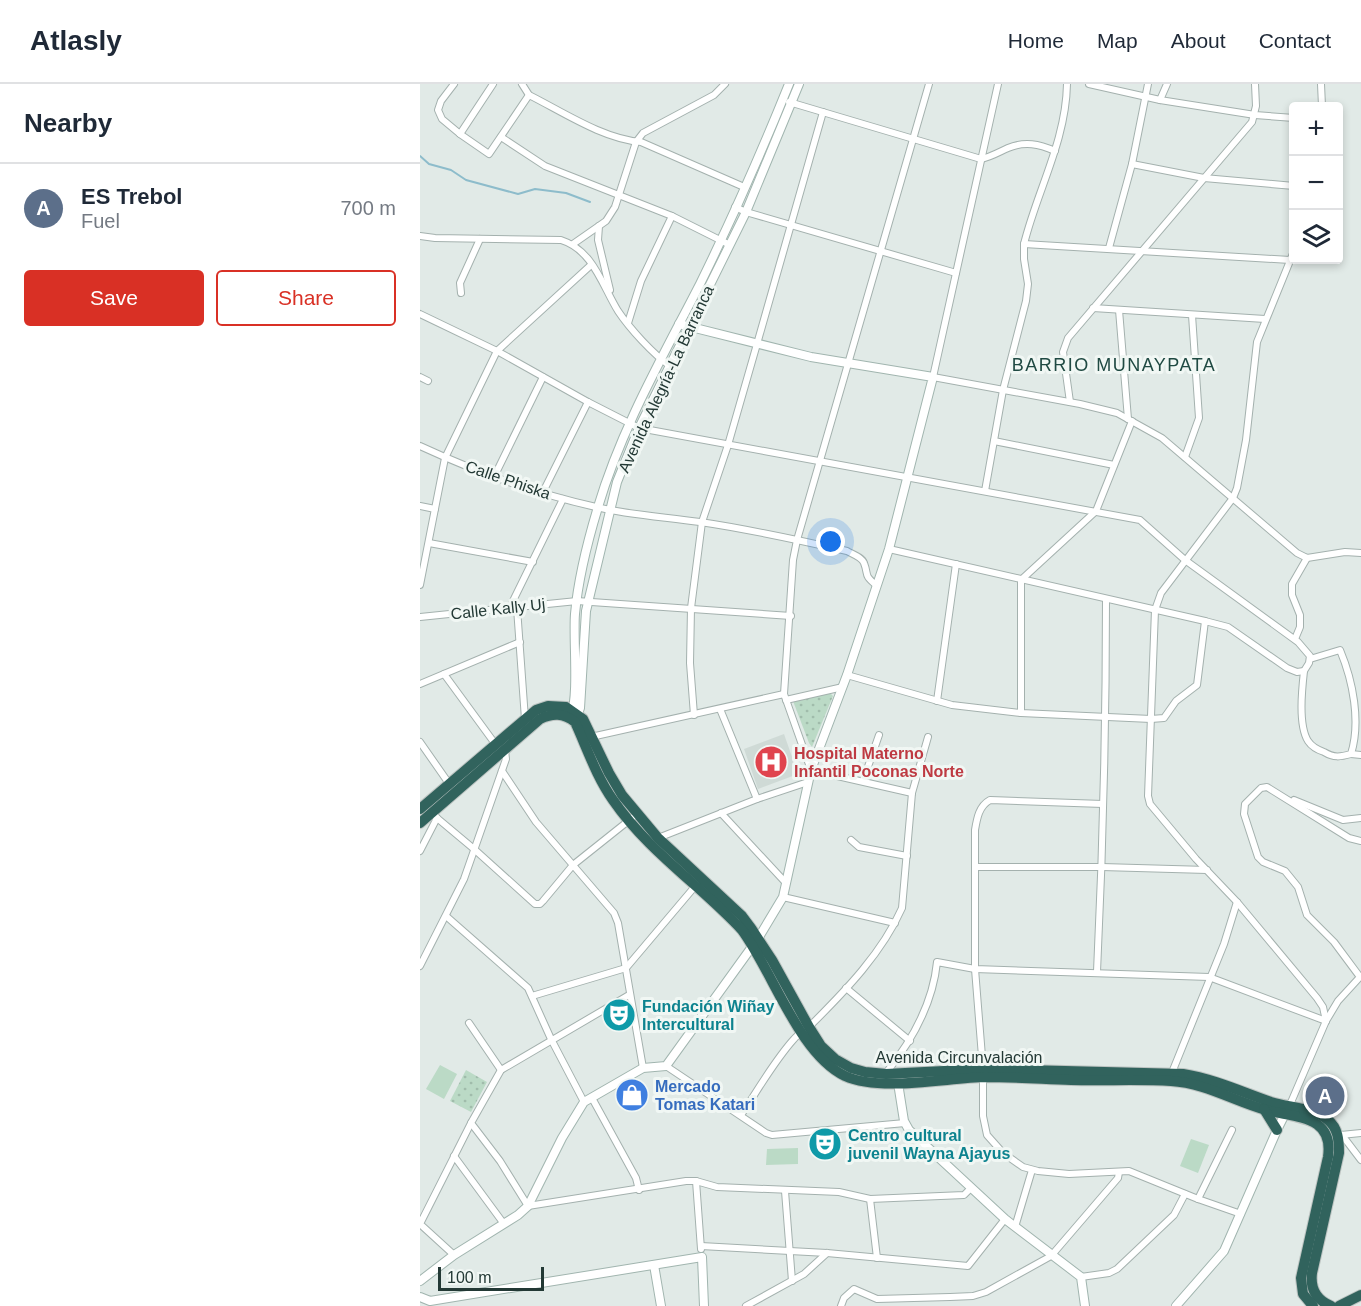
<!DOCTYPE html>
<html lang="en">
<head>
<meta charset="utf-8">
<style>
  :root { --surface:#fff; --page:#f2f2f3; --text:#1f2937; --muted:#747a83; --line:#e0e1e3; --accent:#d93025 }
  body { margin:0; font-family:Arial,sans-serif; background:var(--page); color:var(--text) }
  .controls { position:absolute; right:18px; top:18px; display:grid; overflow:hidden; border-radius:6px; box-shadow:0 3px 9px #0003 }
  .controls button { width:54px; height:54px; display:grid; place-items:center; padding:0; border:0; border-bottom:2px solid var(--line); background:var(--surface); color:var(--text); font:30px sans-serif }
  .scale { position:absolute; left:18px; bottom:15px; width:106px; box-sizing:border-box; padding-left:6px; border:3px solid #233935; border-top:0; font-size:16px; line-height:21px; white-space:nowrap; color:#233935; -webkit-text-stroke:4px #f1f7f4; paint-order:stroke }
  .you { position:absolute; left:411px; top:458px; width:21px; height:21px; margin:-15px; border:4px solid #fff; border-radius:50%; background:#1a73e8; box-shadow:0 0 0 9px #1a73e833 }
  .badge { display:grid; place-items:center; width:39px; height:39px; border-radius:50%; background:var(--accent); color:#fff; font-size:20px; font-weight:700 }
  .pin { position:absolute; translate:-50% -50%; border:3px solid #fff; box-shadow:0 2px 6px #0006 }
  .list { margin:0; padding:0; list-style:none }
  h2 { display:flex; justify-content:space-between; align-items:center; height:78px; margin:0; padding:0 24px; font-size:26px }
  h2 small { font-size:20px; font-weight:400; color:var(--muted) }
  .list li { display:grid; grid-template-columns:39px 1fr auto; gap:18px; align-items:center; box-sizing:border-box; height:90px; padding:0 24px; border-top:2px solid var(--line) }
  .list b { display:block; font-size:22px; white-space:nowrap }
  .list p { margin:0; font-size:20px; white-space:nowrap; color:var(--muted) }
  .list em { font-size:20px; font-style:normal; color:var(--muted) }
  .actions { display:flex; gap:12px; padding:18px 24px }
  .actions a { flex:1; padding:14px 0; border:2px solid var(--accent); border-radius:6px; text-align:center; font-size:21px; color:var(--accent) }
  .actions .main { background:var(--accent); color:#fff }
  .icon { flex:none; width:33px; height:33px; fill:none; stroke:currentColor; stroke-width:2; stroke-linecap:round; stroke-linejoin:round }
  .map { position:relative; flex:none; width:941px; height:1222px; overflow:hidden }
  header { display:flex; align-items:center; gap:36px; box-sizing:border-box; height:84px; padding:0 30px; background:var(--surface); border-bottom:2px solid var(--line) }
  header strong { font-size:28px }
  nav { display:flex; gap:33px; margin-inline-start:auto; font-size:21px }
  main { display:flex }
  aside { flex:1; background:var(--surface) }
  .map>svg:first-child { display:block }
  .built { fill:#cfdad6 }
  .grass { fill:url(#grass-dots) }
  .pitch { fill:#bbdac6 }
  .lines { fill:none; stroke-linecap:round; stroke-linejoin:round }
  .stream { stroke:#8dbccb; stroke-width:2 }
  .street-casing { stroke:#a4b1ae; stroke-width:8 }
  .secondary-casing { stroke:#a1b5af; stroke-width:10 }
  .highway-casing { stroke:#bdc4c2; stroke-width:12 }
  .street { stroke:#fff; stroke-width:6 }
  .secondary { stroke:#fff; stroke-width:8 }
  .highway { stroke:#31635d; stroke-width:10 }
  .labels { text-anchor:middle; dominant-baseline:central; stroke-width:6; stroke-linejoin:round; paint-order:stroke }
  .street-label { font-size:16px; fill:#233935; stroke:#f1f7f4 }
  .health-label { font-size:16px; font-weight:bold; fill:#be3a42; stroke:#f1f7f4; text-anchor:start }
  .culture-label { font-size:16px; font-weight:bold; fill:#0d838f; stroke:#f1f7f4; text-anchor:start }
  .shop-label { font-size:16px; font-weight:bold; fill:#366cbe; stroke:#f1f7f4; text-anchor:start }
  .neighbourhood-label { font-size:18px; letter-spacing:1.5px; fill:#204a43; stroke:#f1f7f4 }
</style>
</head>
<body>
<header>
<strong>Atlasly</strong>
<nav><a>Home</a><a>Map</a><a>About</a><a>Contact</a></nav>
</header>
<main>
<aside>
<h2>Nearby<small></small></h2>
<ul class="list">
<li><span class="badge" style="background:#5c6f8a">A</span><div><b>ES Trebol</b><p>Fuel</p></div><em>700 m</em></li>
</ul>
<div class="actions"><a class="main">Save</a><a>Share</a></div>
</aside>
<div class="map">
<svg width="941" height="1222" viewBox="0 0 941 1222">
  <defs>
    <pattern id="grass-dots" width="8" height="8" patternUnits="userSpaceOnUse" patternTransform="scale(1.5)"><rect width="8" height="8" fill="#bbdac6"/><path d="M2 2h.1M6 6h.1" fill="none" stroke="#a0bcab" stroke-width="1.8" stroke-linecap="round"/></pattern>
  </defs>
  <rect width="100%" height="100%" fill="#e1eae7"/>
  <path class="built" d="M 364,650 L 378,690 L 338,705 L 324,665 Z"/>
  <g class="grass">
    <path d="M 410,609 L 413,612 L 392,663 L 389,659 L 373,617 L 377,615 Z"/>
    <path d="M 46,986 L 67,998 L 51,1028 L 30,1017 Z"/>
  </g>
  <g class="pitch">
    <path d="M 20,981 L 37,990 L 24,1015 L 6,1005 Z"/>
    <path d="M 771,1055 L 789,1061 L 778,1089 L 760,1082 Z"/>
    <path d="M 378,1064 L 378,1080 L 346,1081 L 347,1065 Z"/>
  </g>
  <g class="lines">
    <path class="stream" d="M 0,72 L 9,80 L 31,86 L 46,96 L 98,110 L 115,105 L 146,109 L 170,118"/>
    <defs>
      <g id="street">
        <path d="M 34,0 L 21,17 L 18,26 L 22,35 L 40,50 L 73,0"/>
        <path d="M 102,0 L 109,11 C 143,28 183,55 221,58 L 324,103"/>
        <path d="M 578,0 L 513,293 L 660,320 L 697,329 L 742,354 L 877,469 L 887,474 L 925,468 L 941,469"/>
        <path d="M 669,0 L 740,16 L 835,31 L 874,34"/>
        <path d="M 901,0 L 902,22"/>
        <path d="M 740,16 L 747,0"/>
        <path d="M 369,18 L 561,75 C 571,73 579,68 588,64 C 605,57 619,60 635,67"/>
        <path d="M 40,50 L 69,70 L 109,11"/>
        <path d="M 81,53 L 125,82 L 252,132 L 221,197 L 208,239"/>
        <path d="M 712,80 L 784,94 L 874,102"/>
        <path d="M 315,123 L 326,128 L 536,189"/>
        <path d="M 252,132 L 310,161"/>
        <path d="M 179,142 L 178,156 L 190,206"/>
        <path d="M 0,152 L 15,154 L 141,156 C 173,166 182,201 198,227 C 210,245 233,270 250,282"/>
        <path d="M 153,160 L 186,137 L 195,123 L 216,58 L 223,49 L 294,11 L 305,0"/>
        <path d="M 604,160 L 870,176"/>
        <path d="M 689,164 L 712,80 L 728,0"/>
        <path d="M 874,167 L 837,258 L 826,356 L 817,404 L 813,414 L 741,509 L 735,526 L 728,712 L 730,720 L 776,775 L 817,818 L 897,914 L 903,923 L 906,937"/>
        <path d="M 41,209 L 40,199 L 60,155"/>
        <path d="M 673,224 L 845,235"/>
        <path d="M 699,226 L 708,335"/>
        <path d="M 0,230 L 77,267 L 168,318 L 219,344 L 720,436 L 765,476 L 878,558 L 890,572 L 889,579 L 884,587 L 877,588 L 867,584 L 808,543 L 785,537 L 777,601 L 756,617 L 744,634 L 731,635 L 601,629 L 532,621 L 427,591"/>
        <path d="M 0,293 L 8,297"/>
        <path d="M 650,318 L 643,268 L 648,254 L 832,38 L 836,22 L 835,0"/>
        <path d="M 574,357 L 694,381"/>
        <path d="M 0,362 C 54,387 118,410 176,423 C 210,431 245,433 280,438 C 329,445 378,456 427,467 C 432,470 442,473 444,479 C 449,492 443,490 456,501"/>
        <path d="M 765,373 L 779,334 L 772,231"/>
        <path d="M 75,391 L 123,293"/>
        <path d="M 565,407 L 583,306 L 606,217 L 608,200 L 604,175 L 604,160 C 617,107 646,57 647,0"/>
        <path d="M 123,408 L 168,318"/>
        <path d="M 0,422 L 15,425"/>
        <path d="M 9,459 L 113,478"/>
        <path d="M 469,465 L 785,537"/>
        <path d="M 0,501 L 25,374 L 77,267 L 171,181"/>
        <path d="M 97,524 L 105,635"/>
        <path d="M 89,525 L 143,415"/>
        <path d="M 0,533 L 157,517 L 371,532"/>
        <path d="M 875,555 L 880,543 L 880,531 L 872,511 L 872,500 L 887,474"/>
        <path d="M 884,587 C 882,605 878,641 888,657 C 892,663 898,666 904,668 C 914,674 920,673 931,670 C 941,638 933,597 920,566 L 890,575"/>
        <path d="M 24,590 L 76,661"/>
        <path d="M 0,600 L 100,558"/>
        <path d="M 366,616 L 423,603"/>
        <path d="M 517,617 L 536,480"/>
        <path d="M 601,629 L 601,496 L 676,427 L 712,337"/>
        <path d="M 274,631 L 270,579 L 271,524 L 282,438 L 308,361 L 337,260 L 403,28"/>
        <path d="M 171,653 L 364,610"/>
        <path d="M 0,658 L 30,701"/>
        <path d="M 931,670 L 941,671"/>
        <path d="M 82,687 L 116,738 L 194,829 L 198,839 L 223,984"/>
        <path d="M 443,697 L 459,651"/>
        <path d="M 492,709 L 391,686 L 364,610 L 373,476 L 377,456 L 509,0"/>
        <path d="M 337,715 L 388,698"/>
        <path d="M 874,716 L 923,736 L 941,734"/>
        <path d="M 683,720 L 570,716 C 559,722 557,734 555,746 L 555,885 L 563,985 L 563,1032 L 567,1051 L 583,1069 L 603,1083 L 618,1087 L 649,1090 L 709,1087 L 778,1115 L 821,1130"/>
        <path d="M 13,729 L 17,734 L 54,765 L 115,820 L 120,820 L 123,817 L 153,781 L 217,730"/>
        <path d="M 301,729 L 366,799"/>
        <path d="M 238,754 L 337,715 L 300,625"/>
        <path d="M 431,756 L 439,763 L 487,772"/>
        <path d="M 0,767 L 17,734"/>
        <path d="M 556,783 L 682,783 L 787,786"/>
        <path d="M 363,813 L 475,839"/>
        <path d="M 26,832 L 108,904 L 131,955 L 164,1018"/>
        <path d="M 0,882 L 44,795 L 86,675 L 85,666"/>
        <path d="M 677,888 C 683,764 686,639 686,515"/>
        <path d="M 426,904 L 490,957"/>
        <path d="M 209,911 L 81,986 L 51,1039 L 80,1077 L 108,1122 L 266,1097 L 276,1097 L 297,1103 L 419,1108 L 450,1115 L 544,1111 L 551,1104"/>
        <path d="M 112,912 L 206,884 L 277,800"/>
        <path d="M 49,939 L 81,986"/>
        <path d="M 246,982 L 346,1049 L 352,1051 L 485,1039"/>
        <path d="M 466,989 C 491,958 513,919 517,878 L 555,885 L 789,893 L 906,937"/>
        <path d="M 751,991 L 804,860 L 817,818"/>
        <path d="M 172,1014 L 216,1094 L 219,1106"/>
        <path d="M 869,1023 L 906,937 L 918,917 L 940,893 L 914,858 L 887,831 L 878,803 L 865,787 L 843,778 L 838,773 L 824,730 L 825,720 L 841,704 L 847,703 L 929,754 L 941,757"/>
        <path d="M 321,1031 C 338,1006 354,977 374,955 C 379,949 386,946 392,940 C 426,906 462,869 482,824 L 492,709 L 508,653"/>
        <path d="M 921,1051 L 941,1049"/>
        <path d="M 922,1051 L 941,1076"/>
        <path d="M 34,1072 L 84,1140"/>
        <path d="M 276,1097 L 281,1165"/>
        <path d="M 365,1107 L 372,1197"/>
        <path d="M 450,1115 L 457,1174"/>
        <path d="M 778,1115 L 812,1046"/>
        <path d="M 595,1143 L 612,1086"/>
        <path d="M 281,1162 L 407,1169 L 548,1182 L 585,1135"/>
        <path d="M 34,1171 L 0,1140 L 51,1039"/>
        <path d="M 661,1193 L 689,1189 L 697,1185 L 754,1131 L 765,1110"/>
        <path d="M 326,1222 L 384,1190 L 407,1169"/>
        <path d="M 421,1222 L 424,1214 L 434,1205 L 457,1215 L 530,1213 L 553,1212 L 566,1208 L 631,1172 L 698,1094 L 699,1088"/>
      </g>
      <g id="secondary">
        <path d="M 151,630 C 159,613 153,553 155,530 C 158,496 168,456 178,423 C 201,345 243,272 280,200 C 312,135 342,67 369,0"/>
        <path d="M 156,636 L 160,624 L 166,527 L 197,398 L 219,344 L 326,128 L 379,0"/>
        <path d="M 478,999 L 484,1037 L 489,1046 L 585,1135 L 661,1193 L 665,1222"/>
        <path d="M 234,1181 L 241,1222"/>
        <path d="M 0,1197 L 34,1171 L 98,1131 L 108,1122 L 142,1054 L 164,1018 L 223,984 L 246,982 L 339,853 L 363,813 L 391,686 L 427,591 L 469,465 L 513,293 L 391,273 L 259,240"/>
        <path d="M 0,1213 L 10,1217 L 282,1173 L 284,1222"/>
        <path d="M 756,1222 L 804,1167 L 857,1046 L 867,1026"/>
      </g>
      <g id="highway">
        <path d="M 0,725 L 116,626 L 128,622 L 146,623 L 163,635 L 189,689 L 202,711 L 238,754 L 322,832 L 331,844 L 352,876 L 389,943 L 401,962 L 415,975 L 431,984 L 445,988 L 466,990 L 563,985 L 763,990 C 794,995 822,1008 851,1018 C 870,1024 892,1023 908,1036 C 918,1044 919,1056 919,1069 L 892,1189 C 890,1205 896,1216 911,1222"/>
        <path d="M 0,739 L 120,635 C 133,629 143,629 155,638 C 167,664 176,692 193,716 C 228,767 280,801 322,846 C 353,888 379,970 425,992 C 461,1008 525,994 565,993 C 594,993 622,995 651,996 C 684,997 718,995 751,997 C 785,999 814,1017 846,1026 C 876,1034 914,1031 908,1073 L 881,1194 L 883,1210 L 893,1222"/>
        <path d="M 844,1025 L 857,1046"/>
        <path d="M 919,1222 L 941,1211"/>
      </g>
    </defs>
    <use href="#street" class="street-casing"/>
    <use href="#secondary" class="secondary-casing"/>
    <use href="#highway" class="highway-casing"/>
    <use href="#street" class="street"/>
    <use href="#secondary" class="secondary"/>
    <use href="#highway" class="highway"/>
  </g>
  <defs>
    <symbol id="hospital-disc" viewBox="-11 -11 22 22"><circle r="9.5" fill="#e0444e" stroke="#f1f7f4"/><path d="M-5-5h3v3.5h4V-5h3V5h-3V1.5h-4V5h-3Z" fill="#fff"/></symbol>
    <symbol id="theatre-disc" viewBox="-11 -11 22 22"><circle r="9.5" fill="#0f9aa8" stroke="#f1f7f4"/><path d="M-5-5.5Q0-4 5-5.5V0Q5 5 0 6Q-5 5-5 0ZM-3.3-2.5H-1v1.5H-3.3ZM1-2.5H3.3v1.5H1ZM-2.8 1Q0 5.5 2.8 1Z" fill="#fff"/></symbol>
    <symbol id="shop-disc" viewBox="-11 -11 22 22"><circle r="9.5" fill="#3f7fe0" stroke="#f1f7f4"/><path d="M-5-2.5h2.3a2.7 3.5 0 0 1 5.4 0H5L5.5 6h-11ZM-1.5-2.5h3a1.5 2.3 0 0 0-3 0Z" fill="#fff"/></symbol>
  </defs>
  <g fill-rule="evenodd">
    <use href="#hospital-disc" x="332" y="659" width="38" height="38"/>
    <use href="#theatre-disc" x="180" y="912" width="38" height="38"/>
    <use href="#shop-disc" x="193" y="992" width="38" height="38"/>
    <use href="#theatre-disc" x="386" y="1041" width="38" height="38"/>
  </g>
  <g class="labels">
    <g class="street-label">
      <text transform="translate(246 295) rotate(-65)">Avenida Alegría-La Barranca</text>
      <text transform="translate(88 396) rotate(19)">Calle Phiska</text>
      <text transform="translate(78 525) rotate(-6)">Calle Kally Uj</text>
      <text x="539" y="973">Avenida Circunvalación</text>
    </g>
    <g class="health-label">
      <text x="374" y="669">Hospital Materno<tspan x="374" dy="18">Infantil Poconas Norte</tspan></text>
    </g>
    <g class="culture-label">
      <text x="222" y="922">Fundación Wiñay<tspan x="222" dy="18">Intercultural</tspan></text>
      <text x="428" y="1051">Centro cultural<tspan x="428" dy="18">juvenil Wayna Ajayus</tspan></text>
    </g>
    <g class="shop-label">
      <text x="235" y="1002">Mercado<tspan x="235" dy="18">Tomas Katari</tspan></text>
    </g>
    <g class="neighbourhood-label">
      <text x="694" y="281">BARRIO MUNAYPATA</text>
    </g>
  </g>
</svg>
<div class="controls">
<button>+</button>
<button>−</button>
<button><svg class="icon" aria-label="layers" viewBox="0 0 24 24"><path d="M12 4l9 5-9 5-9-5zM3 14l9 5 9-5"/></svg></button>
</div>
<div class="scale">100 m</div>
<div class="you"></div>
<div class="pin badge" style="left:905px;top:1012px;background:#5c6f8a">A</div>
</div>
</main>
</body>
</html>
